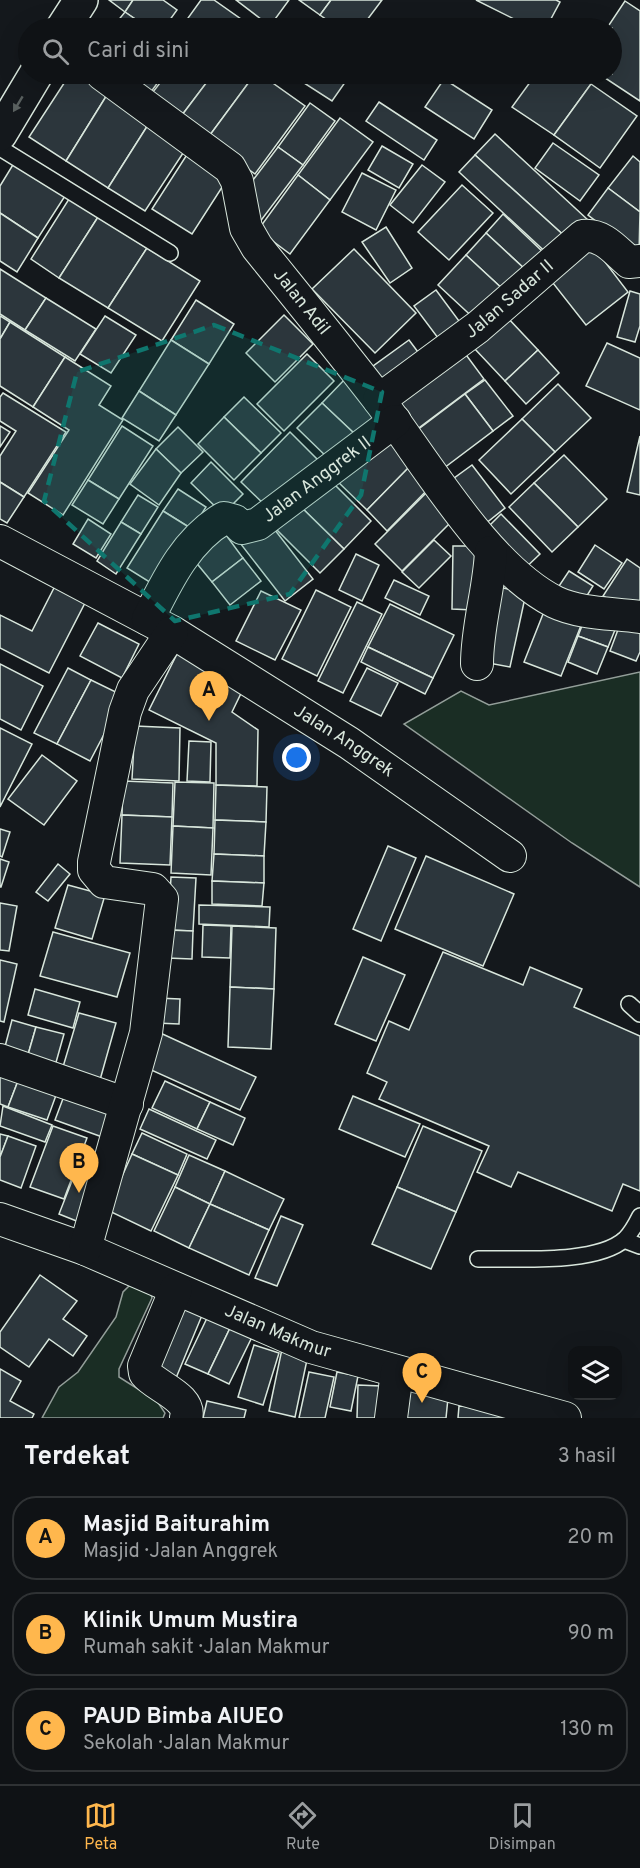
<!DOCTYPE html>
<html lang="id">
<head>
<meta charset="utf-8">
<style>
  :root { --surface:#0f1215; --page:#181b1e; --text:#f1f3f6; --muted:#9b9ea0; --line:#2f3234; --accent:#ffb74d }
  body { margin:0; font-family:Overpass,sans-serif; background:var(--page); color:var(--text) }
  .controls { position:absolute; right:18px; bottom:18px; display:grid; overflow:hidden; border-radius:12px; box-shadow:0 6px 24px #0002 }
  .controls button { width:54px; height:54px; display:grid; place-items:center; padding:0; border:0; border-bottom:2px solid var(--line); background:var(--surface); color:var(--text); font:30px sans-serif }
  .you { position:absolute; left:297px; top:758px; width:21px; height:21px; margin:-15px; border:4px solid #fff; border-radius:50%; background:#1a73e8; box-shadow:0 0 0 9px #1a73e833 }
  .badge { display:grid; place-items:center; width:39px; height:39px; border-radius:50%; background:var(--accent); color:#111; font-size:20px; font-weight:700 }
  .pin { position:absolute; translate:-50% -50px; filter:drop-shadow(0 2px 3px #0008) }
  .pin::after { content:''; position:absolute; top:32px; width:21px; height:18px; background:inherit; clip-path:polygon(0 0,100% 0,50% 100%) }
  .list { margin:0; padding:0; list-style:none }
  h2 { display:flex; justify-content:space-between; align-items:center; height:78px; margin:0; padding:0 24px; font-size:26px }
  h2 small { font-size:20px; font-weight:400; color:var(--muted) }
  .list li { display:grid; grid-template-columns:39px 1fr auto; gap:18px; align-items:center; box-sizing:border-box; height:84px; margin:0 12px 12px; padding:0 12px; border:2px solid var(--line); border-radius:24px }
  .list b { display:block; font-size:22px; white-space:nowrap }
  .list p { margin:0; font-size:20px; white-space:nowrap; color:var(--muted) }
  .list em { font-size:20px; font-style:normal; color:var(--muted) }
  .icon { flex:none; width:33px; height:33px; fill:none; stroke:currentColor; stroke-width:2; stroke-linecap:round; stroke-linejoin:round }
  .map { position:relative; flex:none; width:640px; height:1418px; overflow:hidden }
  .search { position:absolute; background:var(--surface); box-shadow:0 6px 24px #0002; left:18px; right:18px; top:18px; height:66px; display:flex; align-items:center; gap:15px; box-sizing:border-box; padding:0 21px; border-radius:33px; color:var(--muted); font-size:22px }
  .sheet { height:366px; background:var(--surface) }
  nav { display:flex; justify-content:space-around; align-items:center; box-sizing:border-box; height:84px; border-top:2px solid var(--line); background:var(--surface); font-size:16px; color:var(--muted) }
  nav a { display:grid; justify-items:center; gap:3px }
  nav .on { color:var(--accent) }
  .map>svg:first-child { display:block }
  .green { fill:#1a2d24; stroke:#939e99; stroke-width:1.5 }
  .building { fill:#2c363c; stroke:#d8e6dc; stroke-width:1.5 }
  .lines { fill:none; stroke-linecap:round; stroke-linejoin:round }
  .service-casing { stroke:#d8e6dc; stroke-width:18 }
  .minor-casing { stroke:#d8e6dc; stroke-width:34 }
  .tertiary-casing { stroke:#d8e6dc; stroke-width:36 }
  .service { stroke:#14181c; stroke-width:15 }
  .minor { stroke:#14181c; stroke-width:32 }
  .tertiary { stroke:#14181c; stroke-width:33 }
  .oneway { fill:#59605f }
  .marked { fill:#0f766e; fill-opacity:0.2; stroke:#0f766e; stroke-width:4.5; stroke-dasharray:12 8; stroke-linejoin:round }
  .labels { text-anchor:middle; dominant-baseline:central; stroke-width:4.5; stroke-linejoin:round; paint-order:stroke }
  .street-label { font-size:18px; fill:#d8e6dc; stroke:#14181c }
</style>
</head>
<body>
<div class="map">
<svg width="640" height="1418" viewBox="0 0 640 1418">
  <rect width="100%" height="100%" fill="#14181c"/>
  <g class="green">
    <path d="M 640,672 L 640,887 L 572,843 L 404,724 L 461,691 L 489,705 Z"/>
    <path d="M 133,1282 L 149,1287 L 152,1298 L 119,1369 L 119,1377 L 157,1401 L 165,1413 L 163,1418 L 42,1418 L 59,1387 L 78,1372 L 116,1317 L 123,1292 Z"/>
  </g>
  <g class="building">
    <path d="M 109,0 L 133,0 L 125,12 Z"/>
    <path d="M 133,0 L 163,0 L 177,10 L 164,28 L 149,28 L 125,12 Z"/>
    <path d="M 201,0 L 214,0 L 248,24 L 245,28 L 202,28 L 188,18 Z"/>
    <path d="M 236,0 L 289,0 L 270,26 Z"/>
    <path d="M 299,0 L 331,0 L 320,15 Z"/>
    <path d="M 331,0 L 382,0 L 361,28 L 339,28 L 320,15 Z"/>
    <path d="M 476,0 L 556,0 L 560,2 L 546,28 L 532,28 Z"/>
    <path d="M 625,1 L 640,11 L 640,101 L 599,74 L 612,74 L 612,28 L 607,28 Z"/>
    <path d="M 125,12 L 148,28 L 112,28 Z"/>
    <path d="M 177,19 L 190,28 L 170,28 Z"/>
    <path d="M 70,74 L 84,74 L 110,90 L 66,161 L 29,137 Z"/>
    <path d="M 138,74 L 164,74 L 148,96 L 131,83 Z"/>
    <path d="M 167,74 L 213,74 L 179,119 L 149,97 Z"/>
    <path d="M 213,74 L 255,74 L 207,139 L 179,119 Z"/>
    <path d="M 255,74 L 260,74 L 305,106 L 255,174 L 207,139 Z"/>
    <path d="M 290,74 L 334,74 L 346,81 L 332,101 Z"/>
    <path d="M 536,74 L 576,74 L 591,84 L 554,135 L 512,107 Z"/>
    <path d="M 444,79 L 492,110 L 474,139 L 425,107 Z"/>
    <path d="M 591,84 L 637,116 L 600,168 L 554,135 Z"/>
    <path d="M 110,90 L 153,117 L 108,188 L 66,161 Z"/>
    <path d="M 379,102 L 437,140 L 424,160 L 366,121 Z"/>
    <path d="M 310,103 L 335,121 L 303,165 L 278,147 Z"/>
    <path d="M 153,117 L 191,141 L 145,211 L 108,188 Z"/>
    <path d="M 340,118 L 373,142 L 330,200 L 298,175 Z"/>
    <path d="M 495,134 L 588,220 L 569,240 L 475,155 Z"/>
    <path d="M 553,143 L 599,175 L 580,201 L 535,168 Z"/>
    <path d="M 382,146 L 413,164 L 399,188 L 368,170 Z"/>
    <path d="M 278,147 L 303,165 L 259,223 L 250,184 Z"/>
    <path d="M 188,153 L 228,178 L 192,234 L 152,209 Z"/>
    <path d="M 475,155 L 569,240 L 552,258 L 459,172 Z"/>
    <path d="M 633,156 L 640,162 L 640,212 L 608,188 Z"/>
    <path d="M 14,163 L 65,196 L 38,238 L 0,213 L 0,186 Z"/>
    <path d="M 422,165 L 445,182 L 413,223 L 390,205 Z"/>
    <path d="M 362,173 L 396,190 L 376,230 L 342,212 Z"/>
    <path d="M 298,175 L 330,200 L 290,254 L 258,230 Z"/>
    <path d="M 462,185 L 493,213 L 449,260 L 418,232 Z"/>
    <path d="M 608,188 L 640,212 L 639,254 L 588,215 Z"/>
    <path d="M 69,199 L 98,217 L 59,278 L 31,259 Z"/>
    <path d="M 0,213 L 38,238 L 17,272 L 0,261 Z"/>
    <path d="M 503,214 L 544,253 L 527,271 L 486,233 Z"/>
    <path d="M 98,217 L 147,248 L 108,308 L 59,278 Z"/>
    <path d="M 386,227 L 412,268 L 390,283 L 362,242 Z"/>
    <path d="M 486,233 L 527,271 L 507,293 L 466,255 Z"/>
    <path d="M 592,245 L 628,292 L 586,325 L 549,278 Z"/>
    <path d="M 147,248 L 200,281 L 162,341 L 108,308 Z"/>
    <path d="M 354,249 L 416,313 L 375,353 L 312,289 Z"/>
    <path d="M 466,255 L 507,293 L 479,323 L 438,285 Z"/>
    <path d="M 0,269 L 46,298 L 25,330 L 0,314 Z"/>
    <path d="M 436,290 L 462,325 L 441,342 L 414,306 Z"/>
    <path d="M 630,291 L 640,294 L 640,326 L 635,342 L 617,337 Z"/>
    <path d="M 46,298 L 96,329 L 75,361 L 25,330 Z"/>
    <path d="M 196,300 L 234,324 L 209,364 L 171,340 Z"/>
    <path d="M 284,315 L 313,344 L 275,382 L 246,353 Z"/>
    <path d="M 0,316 L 10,322 L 0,339 Z"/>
    <path d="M 105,316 L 136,335 L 111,373 L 80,354 Z"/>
    <path d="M 507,317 L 538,350 L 505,381 L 474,348 Z"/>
    <path d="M 10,322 L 65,357 L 33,407 L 0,386 L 0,339 Z"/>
    <path d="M 171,340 L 209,364 L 176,415 L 139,391 Z"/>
    <path d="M 409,340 L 424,360 L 384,389 L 369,369 Z"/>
    <path d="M 607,343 L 640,358 L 640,410 L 586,386 Z"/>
    <path d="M 461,348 L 484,379 L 412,433 L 388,403 Z"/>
    <path d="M 538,350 L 559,373 L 526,404 L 505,381 Z"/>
    <path d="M 307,354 L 334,381 L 284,431 L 257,404 Z"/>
    <path d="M 65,357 L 111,386 L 99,405 L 123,420 L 63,515 L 28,493 L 69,430 L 33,407 Z"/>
    <path d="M 345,379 L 379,413 L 357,436 L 322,403 Z"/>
    <path d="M 485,380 L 513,416 L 493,431 L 465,394 Z"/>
    <path d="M 558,384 L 591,418 L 555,452 L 522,419 Z"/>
    <path d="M 139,391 L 176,415 L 159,441 L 122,418 Z"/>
    <path d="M 3,393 L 66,432 L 24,497 L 0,482 L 0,456 L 16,431 L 0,421 L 0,397 Z"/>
    <path d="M 465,394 L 493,431 L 440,471 L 412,434 Z"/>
    <path d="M 244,397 L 281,433 L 261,453 L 224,417 Z"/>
    <path d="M 322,403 L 357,436 L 332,462 L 297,428 Z"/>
    <path d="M 224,417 L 261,453 L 234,480 L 198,444 Z"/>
    <path d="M 522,419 L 555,452 L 511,494 L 479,460 Z"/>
    <path d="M 0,426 L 10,432 L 0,447 Z"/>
    <path d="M 122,426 L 153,446 L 119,499 L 88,480 Z"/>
    <path d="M 178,427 L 203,452 L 181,473 L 156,449 Z"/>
    <path d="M 384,431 L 415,461 L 367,510 L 335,479 Z"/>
    <path d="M 290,432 L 321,463 L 272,512 L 241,482 Z"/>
    <path d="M 640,436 L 640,495 L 627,492 Z"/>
    <path d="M 156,449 L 181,473 L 159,505 L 130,484 Z"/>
    <path d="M 564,455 L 607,499 L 578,527 L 534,483 Z"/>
    <path d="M 415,461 L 435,482 L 387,531 L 367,510 Z"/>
    <path d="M 211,462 L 243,494 L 223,514 L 191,483 Z"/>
    <path d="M 472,465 L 505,508 L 480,528 L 446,484 Z"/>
    <path d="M 326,476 L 371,521 L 344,549 L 298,504 Z"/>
    <path d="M 88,480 L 119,499 L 103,524 L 72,505 Z"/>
    <path d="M 0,482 L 24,497 L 7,523 L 0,519 Z"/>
    <path d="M 534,483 L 578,527 L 552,552 L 509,507 Z"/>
    <path d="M 178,489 L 206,507 L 192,529 L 163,511 Z"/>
    <path d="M 428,491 L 455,518 L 402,571 L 375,544 Z"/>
    <path d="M 138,495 L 158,507 L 141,534 L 121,522 Z"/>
    <path d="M 298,504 L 344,549 L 320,573 L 274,527 Z"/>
    <path d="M 163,511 L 192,529 L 156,586 L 127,568 Z"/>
    <path d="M 501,514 L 540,554 L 520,573 L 482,533 Z"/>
    <path d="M 88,519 L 111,534 L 96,558 L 73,544 Z"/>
    <path d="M 268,521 L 313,579 L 285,601 L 240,543 Z"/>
    <path d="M 121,522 L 141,534 L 116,574 L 97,561 Z"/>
    <path d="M 226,535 L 243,558 L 212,582 L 194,560 Z"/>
    <path d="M 434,540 L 451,556 L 419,588 L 402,572 Z"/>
    <path d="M 595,545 L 622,563 L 604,589 L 578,572 Z"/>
    <path d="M 453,546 L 475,546 L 473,610 L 452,609 Z"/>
    <path d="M 356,554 L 379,565 L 362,601 L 339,590 Z"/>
    <path d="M 243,558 L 261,581 L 230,605 L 212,582 Z"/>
    <path d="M 627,559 L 640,568 L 640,600 L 631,613 L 603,596 Z"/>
    <path d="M 569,571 L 593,586 L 583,602 L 559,586 Z"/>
    <path d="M 394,580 L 429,596 L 420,615 L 385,598 Z"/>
    <path d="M 56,584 L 87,599 L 49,673 L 0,648 L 0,615 L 32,631 Z"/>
    <path d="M 499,587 L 526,593 L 510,667 L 483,662 Z"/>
    <path d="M 316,590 L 351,607 L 317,676 L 282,659 Z"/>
    <path d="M 261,591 L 301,610 L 275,660 L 236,641 Z"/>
    <path d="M 357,602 L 382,614 L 343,693 L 318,681 Z"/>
    <path d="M 390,604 L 454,635 L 433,678 L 368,647 Z"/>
    <path d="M 545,609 L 582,623 L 561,676 L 524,662 Z"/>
    <path d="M 587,613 L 617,625 L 608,647 L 578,636 Z"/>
    <path d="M 622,619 L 640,626 L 640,652 L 636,661 L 610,651 Z"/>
    <path d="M 98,623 L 139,644 L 122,678 L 80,656 Z"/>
    <path d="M 578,636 L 608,647 L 597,674 L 568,662 Z"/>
    <path d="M 368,647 L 433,678 L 425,694 L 361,662 Z"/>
    <path d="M 180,648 L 247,681 L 232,712 L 258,730 L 257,786 L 216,785 L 216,743 L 149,710 Z"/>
    <path d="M 0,664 L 43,686 L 21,730 L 0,719 Z"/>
    <path d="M 68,668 L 91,680 L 57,744 L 34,733 Z"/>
    <path d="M 367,668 L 398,683 L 381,716 L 350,701 Z"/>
    <path d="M 91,680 L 124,696 L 90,761 L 57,744 Z"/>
    <path d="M 135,726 L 180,728 L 179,781 L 132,779 Z"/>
    <path d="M 0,728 L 32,744 L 0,807 Z"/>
    <path d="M 189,741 L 211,742 L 210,782 L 187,781 Z"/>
    <path d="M 42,755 L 77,781 L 44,825 L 8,799 Z"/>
    <path d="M 123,781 L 173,783 L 172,817 L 122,815 Z"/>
    <path d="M 175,782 L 214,783 L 213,828 L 173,826 Z"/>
    <path d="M 216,785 L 267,787 L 266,822 L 215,820 Z"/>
    <path d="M 122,815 L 172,817 L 170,865 L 120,863 Z"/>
    <path d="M 215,820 L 266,822 L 264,856 L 214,854 Z"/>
    <path d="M 173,826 L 213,828 L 211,875 L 171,873 Z"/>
    <path d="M 0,829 L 10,832 L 2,857 L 0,856 Z"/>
    <path d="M 388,846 L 416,858 L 381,941 L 353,929 Z"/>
    <path d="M 214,854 L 264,856 L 264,883 L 212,881 Z"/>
    <path d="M 426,856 L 514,894 L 483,966 L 395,929 Z"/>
    <path d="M 0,859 L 9,862 L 1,887 L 0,887 Z"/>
    <path d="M 58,864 L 70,874 L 48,901 L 36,892 Z"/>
    <path d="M 171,877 L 196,878 L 193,931 L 168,930 Z"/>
    <path d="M 212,881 L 264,883 L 262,906 L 212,904 Z"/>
    <path d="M 68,885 L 105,895 L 92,939 L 55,928 Z"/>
    <path d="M 0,903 L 17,906 L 9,951 L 0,950 Z"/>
    <path d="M 199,905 L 270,907 L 269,927 L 199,924 Z"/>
    <path d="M 203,925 L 231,926 L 230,958 L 202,957 Z"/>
    <path d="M 232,926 L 276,928 L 274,989 L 230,987 Z"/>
    <path d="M 168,930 L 193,931 L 192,959 L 167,958 Z"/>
    <path d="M 53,932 L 130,953 L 117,997 L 40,976 Z"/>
    <path d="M 443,952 L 523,985 L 530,967 L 582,989 L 574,1007 L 640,1036 L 640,1191 L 623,1184 L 612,1211 L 518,1172 L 511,1187 L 477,1172 L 489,1146 L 379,1099 L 387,1082 L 367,1073 L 389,1021 L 409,1030 Z"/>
    <path d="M 363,957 L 405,975 L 376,1041 L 335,1024 Z"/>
    <path d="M 0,960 L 17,964 L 4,1022 L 0,1021 Z"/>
    <path d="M 230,987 L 274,989 L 271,1049 L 228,1047 Z"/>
    <path d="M 35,989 L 80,1002 L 73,1028 L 28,1015 Z"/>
    <path d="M 157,998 L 180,999 L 179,1024 L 156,1023 Z"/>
    <path d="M 79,1013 L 116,1023 L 98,1087 L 60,1077 Z"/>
    <path d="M 12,1020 L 36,1027 L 25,1065 L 2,1058 Z"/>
    <path d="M 36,1027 L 64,1034 L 53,1073 L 25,1065 Z"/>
    <path d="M 156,1031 L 256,1077 L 240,1110 L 140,1065 Z"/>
    <path d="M 0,1066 L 21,1073 L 8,1107 L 0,1104 Z"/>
    <path d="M 21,1073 L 59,1087 L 47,1120 L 8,1107 Z"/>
    <path d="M 165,1081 L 210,1102 L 197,1129 L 152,1108 Z"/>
    <path d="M 67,1088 L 116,1106 L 105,1138 L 55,1120 Z"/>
    <path d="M 353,1096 L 420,1124 L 405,1157 L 339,1129 Z"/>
    <path d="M 210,1102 L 245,1118 L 233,1145 L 197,1129 Z"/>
    <path d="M 3,1106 L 52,1125 L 45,1142 L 0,1126 Z"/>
    <path d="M 149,1109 L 216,1140 L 207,1159 L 140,1129 Z"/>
    <path d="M 53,1126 L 87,1138 L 64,1199 L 30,1187 Z"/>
    <path d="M 423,1126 L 482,1151 L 456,1212 L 397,1187 Z"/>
    <path d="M 142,1133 L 187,1154 L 178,1175 L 132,1154 Z"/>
    <path d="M 0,1134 L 8,1136 L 0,1157 Z"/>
    <path d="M 8,1136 L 36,1146 L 21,1188 L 0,1180 L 0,1157 Z"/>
    <path d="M 132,1154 L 178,1175 L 151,1231 L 107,1210 Z"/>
    <path d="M 189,1155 L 225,1171 L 210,1204 L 175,1187 Z"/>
    <path d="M 79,1163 L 100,1171 L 79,1222 L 59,1214 Z"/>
    <path d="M 225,1171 L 284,1199 L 269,1230 L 210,1204 Z"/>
    <path d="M 175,1187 L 210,1204 L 189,1248 L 154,1231 Z"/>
    <path d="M 397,1187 L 456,1212 L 431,1269 L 372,1244 Z"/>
    <path d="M 210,1204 L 269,1230 L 249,1275 L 189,1248 Z"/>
    <path d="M 281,1216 L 303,1225 L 277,1286 L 255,1278 Z"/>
    <path d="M 40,1275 L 77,1301 L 63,1319 L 87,1336 L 73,1356 L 49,1339 L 29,1367 L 0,1347 L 0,1332 Z"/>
    <path d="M 179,1303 L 203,1313 L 176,1378 L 152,1368 Z"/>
    <path d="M 208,1316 L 231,1326 L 208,1374 L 185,1364 Z"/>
    <path d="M 231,1326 L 252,1337 L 229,1384 L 208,1374 Z"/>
    <path d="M 254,1345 L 279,1353 L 263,1405 L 238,1397 Z"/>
    <path d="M 282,1349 L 308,1355 L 295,1417 L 269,1411 Z"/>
    <path d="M 0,1369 L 21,1381 L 10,1401 L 34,1414 L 32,1418 L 0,1418 Z"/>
    <path d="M 309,1372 L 334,1377 L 325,1418 L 299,1418 Z"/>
    <path d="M 337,1372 L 358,1376 L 351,1411 L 330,1407 Z"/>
    <path d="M 399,1384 L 449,1388 L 446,1418 L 396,1418 Z"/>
    <path d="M 358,1385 L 381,1386 L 379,1418 L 357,1418 Z"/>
    <path d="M 207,1401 L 246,1410 L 244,1418 L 203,1418 Z"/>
    <path d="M 459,1406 L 491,1408 L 518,1418 L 458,1418 Z"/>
  </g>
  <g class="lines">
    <defs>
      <g id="service">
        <path d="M 0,148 L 170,253"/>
        <path d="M 629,1004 L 640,1014"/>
        <path d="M 624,1240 L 640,1246"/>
        <path d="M 478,1259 C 516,1258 596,1265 625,1239 C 631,1233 636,1224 640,1216"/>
      </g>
      <g id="minor">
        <path id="s1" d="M 102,74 L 230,168 L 237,181 L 246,228 L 257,247 C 298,298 339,348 379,400 C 426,462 486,567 555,602 C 580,614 613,613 640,617"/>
        <path id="s2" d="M 379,400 L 478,327 L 583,236 C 603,234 615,250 629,262 L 640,261"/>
        <path id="s3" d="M 0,541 L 172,632 L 349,743 L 510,856"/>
        <path id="s4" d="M 148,619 C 167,581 186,540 224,518 L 235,521 L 242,528 L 258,524 L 395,421"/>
        <path d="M 477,664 C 477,626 489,591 491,552"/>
        <path d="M 0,1060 L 127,1104"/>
        <path id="s5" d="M 0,1219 L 85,1249 L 311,1347 L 565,1418"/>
        <path d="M 85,1249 L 146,1033 L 162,899 L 153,889 L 104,882 L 94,870 L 94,862 L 125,712 L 133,690 L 172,632"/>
        <path d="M 176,1289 L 144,1366 L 145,1373 C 156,1387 192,1397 186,1418"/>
        <path d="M 391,1418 L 397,1372"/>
      </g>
      <g id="tertiary">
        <path d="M 63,28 L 81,0"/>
        <path d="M 0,134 L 36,74"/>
      </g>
    </defs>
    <use href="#service" class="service-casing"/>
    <use href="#minor" class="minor-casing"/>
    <use href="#tertiary" class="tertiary-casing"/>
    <use href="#service" class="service"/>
    <use href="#minor" class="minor"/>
    <use href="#tertiary" class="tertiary"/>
  </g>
  <defs><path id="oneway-solid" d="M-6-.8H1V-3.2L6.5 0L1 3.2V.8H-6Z" transform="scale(1.5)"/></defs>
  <use class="oneway" href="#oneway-solid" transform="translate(18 104) rotate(121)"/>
  <path class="marked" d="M 214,325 L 382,392 L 361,495 L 290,594 L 175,621 L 44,501 L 77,372 Z"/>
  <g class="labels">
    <g class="street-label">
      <text stroke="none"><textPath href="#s2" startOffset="165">Jalan Sadar II</textPath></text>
      <text stroke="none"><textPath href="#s1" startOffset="314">Jalan Adil</textPath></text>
      <text stroke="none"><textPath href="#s4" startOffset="240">Jalan Anggrek II</textPath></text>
      <text stroke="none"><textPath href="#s3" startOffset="398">Jalan Anggrek</textPath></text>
      <text stroke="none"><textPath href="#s5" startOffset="300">Jalan Makmur</textPath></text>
    </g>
  </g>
</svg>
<div class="controls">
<button><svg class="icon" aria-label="layers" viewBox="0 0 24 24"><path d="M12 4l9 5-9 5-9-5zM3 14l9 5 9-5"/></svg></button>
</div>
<div class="you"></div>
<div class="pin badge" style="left:209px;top:721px">A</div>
<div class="pin badge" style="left:79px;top:1193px">B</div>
<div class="pin badge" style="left:422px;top:1403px">C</div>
<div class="search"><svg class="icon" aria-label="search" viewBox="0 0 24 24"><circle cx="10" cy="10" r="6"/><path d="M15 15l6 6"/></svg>Cari di sini</div>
</div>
<section class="sheet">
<h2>Terdekat<small>3 hasil</small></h2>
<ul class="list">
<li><span class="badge">A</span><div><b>Masjid Baiturahim</b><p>Masjid · Jalan Anggrek</p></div><em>20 m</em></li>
<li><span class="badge">B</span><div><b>Klinik Umum Mustira</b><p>Rumah sakit · Jalan Makmur</p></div><em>90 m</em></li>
<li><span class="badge">C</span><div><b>PAUD Bimba AIUEO</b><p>Sekolah · Jalan Makmur</p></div><em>130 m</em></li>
</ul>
</section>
<nav>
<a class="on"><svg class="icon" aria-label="map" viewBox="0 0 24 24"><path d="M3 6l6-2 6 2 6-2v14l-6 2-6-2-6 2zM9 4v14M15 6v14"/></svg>Peta</a>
<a><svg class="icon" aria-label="directions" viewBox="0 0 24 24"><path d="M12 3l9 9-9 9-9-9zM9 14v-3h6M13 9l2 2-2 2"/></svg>Rute</a>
<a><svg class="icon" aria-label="saved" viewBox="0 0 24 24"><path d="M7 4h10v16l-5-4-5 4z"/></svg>Disimpan</a>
</nav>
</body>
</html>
